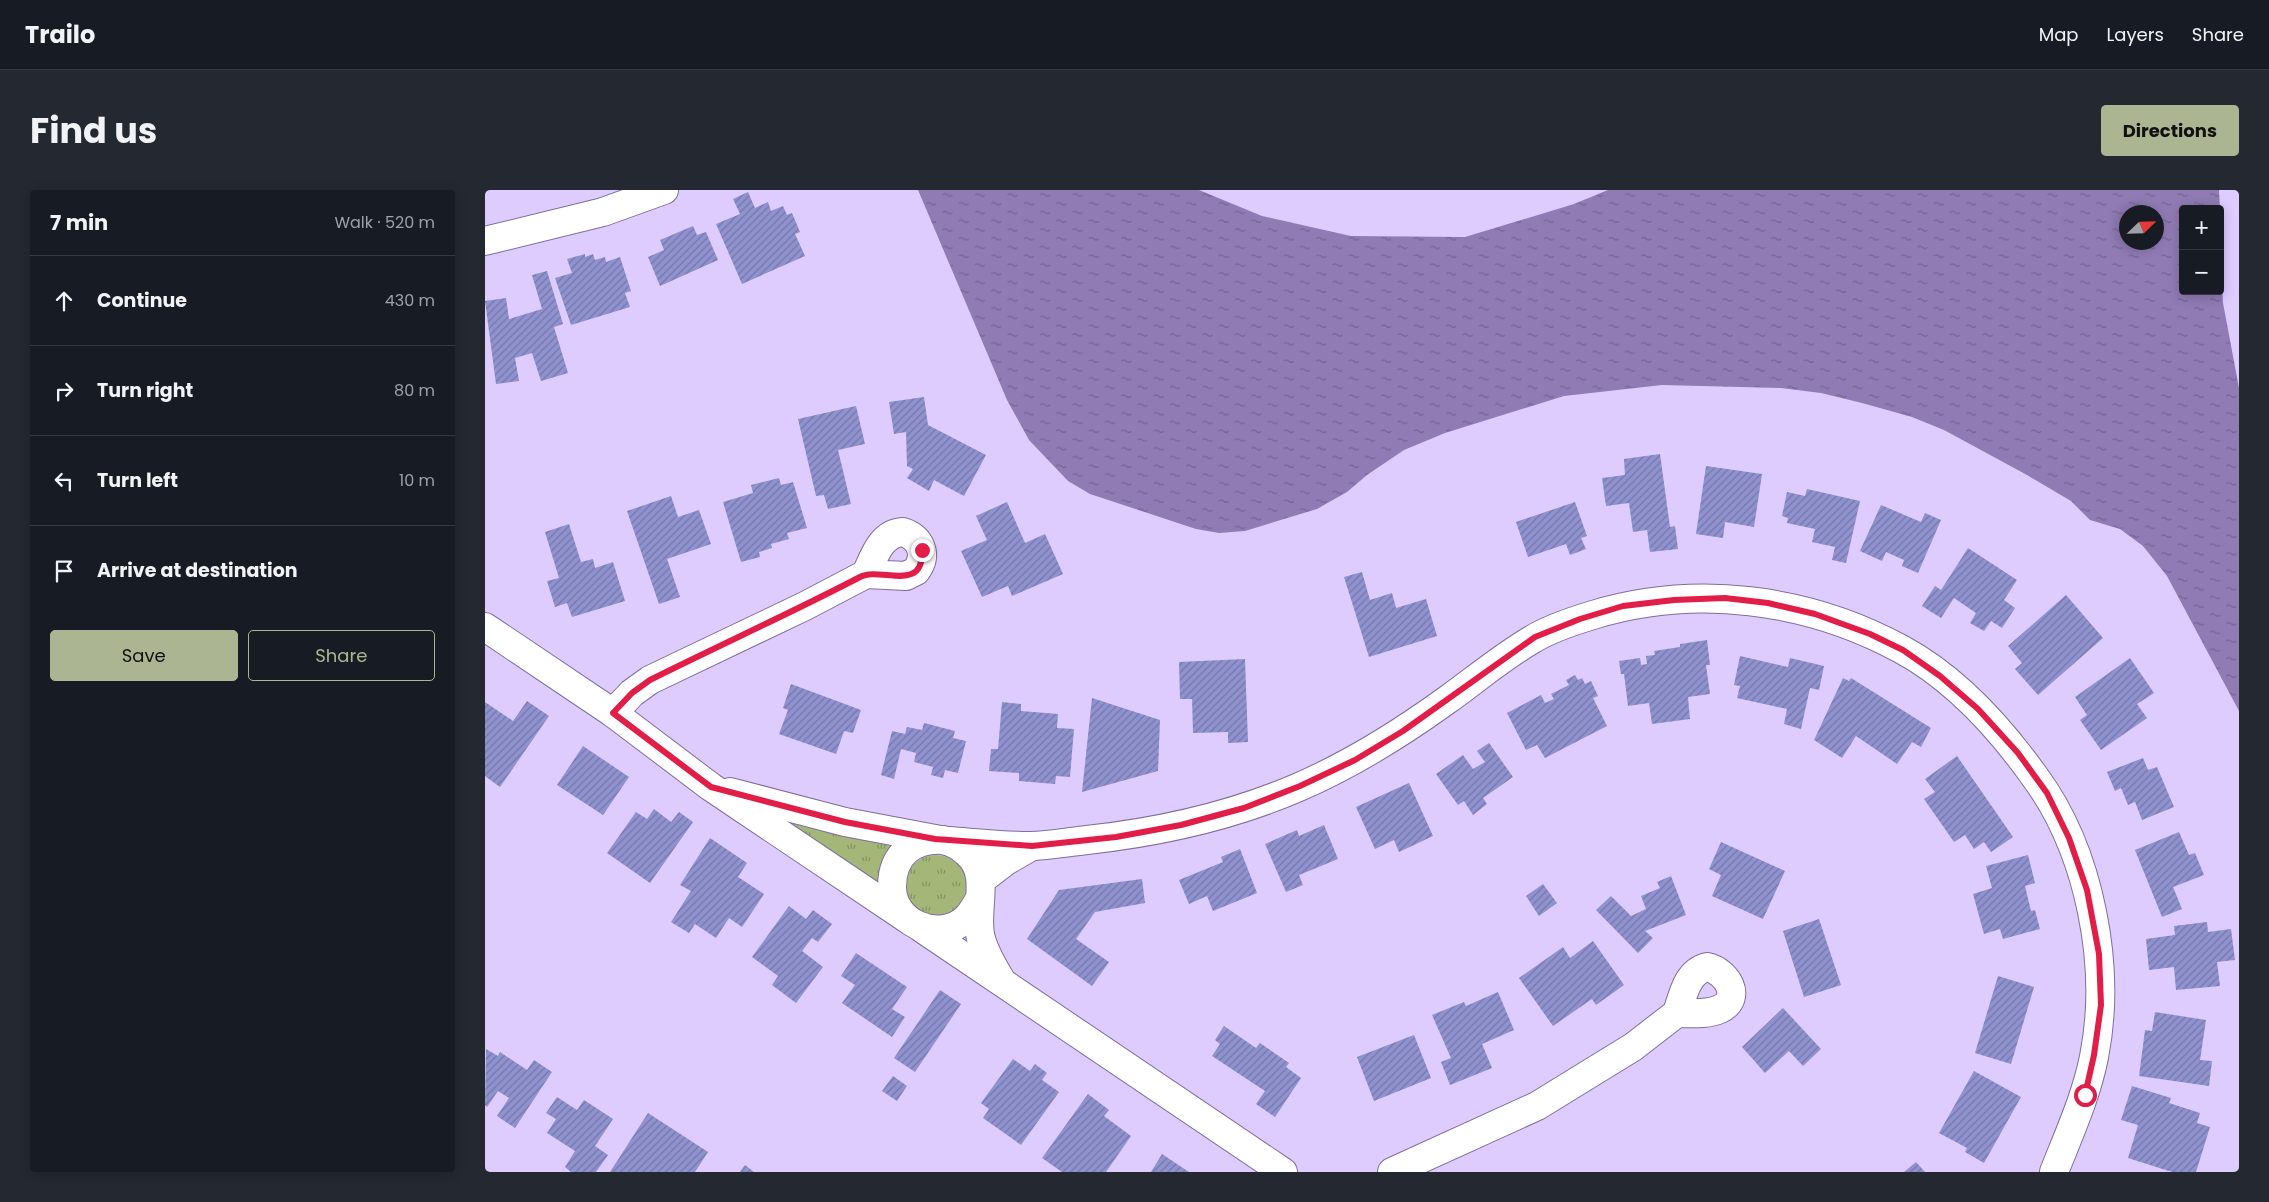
<!DOCTYPE html>
<html lang="en">
<head>
<meta charset="utf-8">
<style>
  :root { --surface:#171b24; --page:#242831; --text:#f1f3f6; --muted:#9ea1a6; --line:#363941; --accent:#acb591 }
  body { margin:0; font-family:Poppins,sans-serif; background:var(--page); color:var(--text) }
  .controls { position:absolute; right:15px; top:15px; display:grid; overflow:hidden; border-radius:5px; box-shadow:0 2px 12px #0003 }
  .controls button { width:45px; height:45px; display:grid; place-items:center; padding:0; border:0; border-bottom:1px solid var(--line); background:var(--surface); color:var(--text); font:25px sans-serif }
  .compass { position:absolute; left:1634px; top:15px; width:45px; height:45px; border-radius:50%; background:var(--surface); box-shadow:0 2px 12px #0003; rotate:67deg }
  .stop { position:absolute; width:15px; height:15px; margin:-11px; border:4px solid #e11d48; border-radius:50%; background:#fff }
  .stop.end { background:#e11d48; border-color:#fff; box-shadow:0 1px 5px #0008 }
  .list { margin:0; padding:0; list-style:none }
  h2 { display:flex; justify-content:space-between; align-items:center; height:65px; margin:0; padding:0 20px; font-size:21px }
  h2 small { font-size:16px; font-weight:400; color:var(--muted) }
  .list li { display:grid; grid-template-columns:32px 1fr auto; gap:15px; align-items:center; box-sizing:border-box; height:90px; padding:0 20px; border-top:1px solid var(--line) }
  .list b { display:block; font-size:19px; white-space:nowrap }
  .list em { font-size:16px; font-style:normal; color:var(--muted) }
  .actions { display:flex; gap:10px; padding:15px 20px }
  .actions a { flex:1; padding:11px 0; border:1px solid var(--accent); border-radius:5px; text-align:center; font-size:18px; color:var(--accent) }
  .actions .main { background:var(--accent); color:#111 }
  .icon { flex:none; width:28px; height:28px; fill:none; stroke:currentColor; stroke-width:2; stroke-linecap:round; stroke-linejoin:round }
  .map { position:relative; flex:none; width:1754px; height:982px; overflow:hidden; border-radius:5px }
  header { display:flex; align-items:center; gap:30px; box-sizing:border-box; height:70px; padding:0 25px; background:var(--surface); border-bottom:1px solid var(--line) }
  header strong { font-size:24px }
  nav { display:flex; gap:28px; margin-inline-start:auto; font-size:18px }
  .intro { display:flex; align-items:center; justify-content:space-between; box-sizing:border-box; height:120px; padding:0 30px }
  h1 { margin:0; font-size:35px }
  .button { padding:12px 22px; border-radius:5px; background:var(--accent); color:#111; font-size:18px; font-weight:700 }
  main { display:flex; gap:30px; padding:0 30px }
  aside { flex:1; background:var(--surface); border-radius:5px; box-shadow:0 2px 12px #0003 }
  .map>svg:first-child { display:block }
  .grass { fill:url(#grass-tufts) }
  .water { fill:url(#water-ripples); fill-rule:evenodd }
  .building { fill:url(#building-hatch) }
  .lines { fill:none; stroke-linecap:round; stroke-linejoin:round }
  .minor-casing { stroke:#7f6e9b; stroke-width:30 }
  .minor { stroke:#fff; stroke-width:28 }
  .route { stroke:#e11d48; stroke-width:6 }
</style>
</head>
<body>
<header>
<strong>Trailo</strong>
<nav><a>Map</a><a>Layers</a><a>Share</a></nav>
</header>
<div class="intro"><h1>Find us</h1><a class="button">Directions</a></div>
<main>
<aside>
<h2>7 min<small>Walk · 520 m</small></h2>
<ul class="list">
<li><svg class="icon" aria-label="ahead" viewBox="0 0 24 24"><path d="M12 20V5M6 11l6-6 6 6"/></svg><div><b>Continue</b></div><em>430 m</em></li>
<li><svg class="icon" aria-label="right" viewBox="0 0 24 24"><path d="M7 20v-9h11M14 6l5 5-5 5"/></svg><div><b>Turn right</b></div><em>80 m</em></li>
<li><svg class="icon" aria-label="left" viewBox="0 0 24 24"><path d="M17 20v-9H6M10 6l-5 5 5 5"/></svg><div><b>Turn left</b></div><em>10 m</em></li>
<li><svg class="icon" aria-label="arrive" viewBox="0 0 24 24"><path d="M6 21V4h12l-3 4 3 4H6"/></svg><div><b>Arrive at destination</b></div></li>
</ul>
<div class="actions"><a class="main">Save</a><a>Share</a></div>
</aside>
<div class="map">
<svg width="1754" height="982" viewBox="0 0 1754 982">
  <defs>
    <pattern id="grass-tufts" width="24" height="20" patternUnits="userSpaceOnUse" patternTransform="scale(1.25)"><rect width="24" height="20" fill="#a5b679"/><path d="M3 7l-1-3M5 7V3M7 7l1-3M15 17l-1-3M17 17v-4M19 17l1-3" fill="none" stroke="#869364"/></pattern>
    <pattern id="water-ripples" width="26" height="14" patternUnits="userSpaceOnUse" patternTransform="scale(1.25)"><rect width="26" height="14" fill="#907bb4"/><path d="M2 4q2-2 4 0t4 0M15 11q2-2 4 0t4 0" fill="none" stroke="#756493"/></pattern>
    <pattern id="building-hatch" width="6" height="6" patternUnits="userSpaceOnUse" patternTransform="scale(1.25)"><rect width="6" height="6" fill="#8f92ce"/><path d="M-1 1l2-2M0 6l6-6M5 7l2-2" fill="none" stroke="#7577a8"/></pattern>
  </defs>
  <rect width="100%" height="100%" fill="#deccff"/>
  <g class="grass">
    <path d="M 305,630 L 406,656 L 393,699 L 301,633 Z"/>
    <circle cx="451" cy="696" r="31"/>
  </g>
  <path class="water" d="M 433,0 L 714,0 L 777,26 L 866,46 L 980,47 L 1089,14 L 1123,0 L 1734,0 L 1735,19 L 1698,19 L 1698,101 L 1735,101 L 1735,45 L 1738,113 L 1754,198 L 1754,521 L 1682,386 L 1658,356 L 1635,339 L 1605,330 L 1586,311 L 1542,285 L 1459,240 L 1427,227 L 1377,213 L 1336,203 L 1296,198 L 1177,195 L 1079,206 L 960,243 L 919,260 L 882,285 L 862,302 L 832,319 L 760,341 L 734,343 L 711,339 L 605,304 L 583,291 L 544,250 L 522,210 ZM 1642,22 L 1672,22 L 1672,52 L 1642,52 Z"/>
  <g class="building">
    <path d="M 263,2 L 270,18 L 283,12 L 286,21 L 298,16 L 302,25 L 307,23 L 315,42 L 310,44 L 320,66 L 257,94 L 231,34 L 255,24 L 248,9 Z"/>
    <path d="M 208,36 L 212,45 L 221,42 L 233,70 L 175,96 L 163,67 L 179,60 L 175,50 Z"/>
    <path d="M 100,64 L 100,67 L 108,64 L 110,70 L 120,67 L 121,72 L 135,67 L 146,101 L 140,103 L 145,117 L 86,135 L 70,88 L 87,83 L 82,69 Z"/>
    <path d="M 62,81 L 78,134 L 69,137 L 83,183 L 56,191 L 47,163 L 30,168 L 34,191 L 11,194 L 0,111 L 21,108 L 24,129 L 57,119 L 47,85 Z"/>
    <path d="M 439,207 L 443,235 L 501,265 L 479,306 L 449,290 L 444,301 L 422,288 L 428,279 L 422,276 L 421,242 L 409,244 L 404,212 Z"/>
    <path d="M 371,216 L 380,254 L 353,260 L 366,314 L 343,319 L 339,305 L 331,306 L 313,229 Z"/>
    <path d="M 1175,264 L 1185,337 L 1190,336 L 1193,359 L 1165,362 L 1162,340 L 1148,342 L 1144,313 L 1121,316 L 1117,288 L 1140,285 L 1139,269 Z"/>
    <path d="M 1221,276 L 1277,284 L 1269,337 L 1240,332 L 1238,348 L 1211,344 Z"/>
    <path d="M 294,288 L 296,295 L 308,292 L 322,338 L 302,343 L 304,349 L 286,354 L 287,358 L 274,362 L 275,367 L 256,372 L 238,312 L 268,303 L 266,295 Z"/>
    <path d="M 1322,299 L 1375,311 L 1361,373 L 1347,370 L 1350,357 L 1327,352 L 1330,339 L 1302,333 L 1303,328 L 1297,326 L 1302,302 L 1320,306 Z"/>
    <path d="M 186,306 L 193,327 L 214,320 L 226,354 L 182,369 L 195,407 L 174,414 L 142,321 Z"/>
    <path d="M 522,312 L 540,353 L 560,344 L 578,384 L 527,406 L 523,396 L 497,407 L 476,361 L 502,350 L 491,326 Z"/>
    <path d="M 1090,312 L 1102,346 L 1096,348 L 1101,359 L 1085,365 L 1081,354 L 1043,367 L 1031,332 Z"/>
    <path d="M 1396,315 L 1436,332 L 1440,323 L 1456,330 L 1433,383 L 1417,376 L 1419,370 L 1401,362 L 1397,371 L 1375,361 Z"/>
    <path d="M 84,334 L 96,372 L 108,369 L 110,378 L 128,372 L 140,411 L 87,427 L 82,413 L 70,417 L 62,391 L 74,388 L 60,342 Z"/>
    <path d="M 1483,358 L 1532,390 L 1519,410 L 1530,418 L 1517,438 L 1506,431 L 1499,441 L 1485,433 L 1491,423 L 1469,408 L 1456,428 L 1437,416 L 1450,396 L 1456,400 Z"/>
    <path d="M 877,382 L 885,410 L 907,403 L 911,418 L 941,409 L 952,446 L 884,467 L 859,387 Z"/>
    <path d="M 1581,405 L 1618,448 L 1553,505 L 1530,479 L 1537,473 L 1523,456 Z"/>
    <path d="M 1222,450 L 1225,475 L 1221,475 L 1225,504 L 1203,507 L 1205,529 L 1167,534 L 1164,513 L 1143,516 L 1139,484 L 1136,484 L 1134,471 L 1155,468 L 1156,475 L 1162,474 L 1161,466 L 1170,465 L 1169,461 L 1195,457 L 1195,454 Z"/>
    <path d="M 1255,466 L 1303,477 L 1305,468 L 1339,476 L 1334,500 L 1325,498 L 1316,539 L 1299,534 L 1302,519 L 1252,508 L 1255,496 L 1249,495 Z"/>
    <path d="M 1645,468 L 1669,503 L 1652,514 L 1662,528 L 1616,560 L 1595,530 L 1602,525 L 1590,507 Z"/>
    <path d="M 760,469 L 763,552 L 743,553 L 743,542 L 708,543 L 707,509 L 695,509 L 694,472 Z"/>
    <path d="M 1090,485 L 1093,490 L 1097,488 L 1100,494 L 1106,491 L 1113,506 L 1108,508 L 1122,536 L 1060,568 L 1052,555 L 1041,560 L 1022,523 L 1056,505 L 1060,513 L 1069,509 L 1066,504 L 1084,495 L 1081,490 Z"/>
    <path d="M 1358,488 L 1364,491 L 1366,488 L 1446,538 L 1436,557 L 1427,552 L 1412,574 L 1371,546 L 1357,568 L 1329,550 Z"/>
    <path d="M 306,494 L 376,520 L 368,543 L 359,541 L 351,564 L 294,544 L 303,520 L 298,518 Z"/>
    <path d="M 607,508 L 675,530 L 673,581 L 597,602 Z"/>
    <path d="M 42,511 L 64,526 L 15,597 L 0,586 L 0,512 L 28,531 Z"/>
    <path d="M 517,512 L 536,514 L 536,521 L 573,524 L 572,538 L 589,539 L 585,587 L 571,586 L 570,594 L 534,591 L 534,583 L 504,581 L 506,559 L 513,559 Z"/>
    <path d="M 439,533 L 470,541 L 468,548 L 481,551 L 473,583 L 460,580 L 458,588 L 446,585 L 448,577 L 429,572 L 431,563 L 416,559 L 409,589 L 396,585 L 407,541 L 420,544 L 422,537 L 437,540 Z"/>
    <path d="M 1004,553 L 1028,587 L 998,608 L 1002,614 L 988,625 L 979,611 L 973,615 L 951,584 L 978,565 L 988,579 L 1000,572 L 992,561 Z"/>
    <path d="M 98,556 L 144,587 L 118,625 L 72,595 Z"/>
    <path d="M 1472,566 L 1528,647 L 1506,662 L 1499,652 L 1489,659 L 1480,645 L 1469,652 L 1439,609 L 1450,602 L 1440,589 Z"/>
    <path d="M 1658,568 L 1663,580 L 1672,577 L 1689,617 L 1657,630 L 1650,612 L 1643,615 L 1636,598 L 1630,601 L 1622,582 Z"/>
    <path d="M 924,593 L 948,646 L 914,662 L 909,650 L 890,659 L 871,617 Z"/>
    <path d="M 169,619 L 186,632 L 194,622 L 208,632 L 165,693 L 122,663 L 151,622 L 162,629 Z"/>
    <path d="M 839,635 L 853,669 L 814,685 L 818,695 L 801,702 L 780,654 L 812,640 L 814,646 Z"/>
    <path d="M 1694,642 L 1704,665 L 1710,663 L 1719,685 L 1688,697 L 1697,719 L 1677,727 L 1650,660 Z"/>
    <path d="M 225,648 L 262,673 L 253,687 L 279,704 L 257,737 L 244,728 L 231,748 L 210,734 L 204,743 L 186,732 L 206,701 L 195,695 Z"/>
    <path d="M 1236,652 L 1300,681 L 1278,729 L 1227,706 L 1236,685 L 1224,679 Z"/>
    <path d="M 755,659 L 772,703 L 728,721 L 722,706 L 704,714 L 694,690 L 738,672 L 736,667 Z"/>
    <path d="M 1543,665 L 1550,693 L 1540,696 L 1546,721 L 1550,720 L 1555,739 L 1518,749 L 1515,739 L 1499,744 L 1488,704 L 1507,698 L 1501,676 Z"/>
    <path d="M 1186,686 L 1201,725 L 1160,741 L 1168,748 L 1153,763 L 1111,720 L 1126,706 L 1146,726 L 1161,719 L 1156,706 L 1175,698 L 1172,692 Z"/>
    <path d="M 657,689 L 660,713 L 610,722 L 591,749 L 624,772 L 607,796 L 542,749 L 574,700 Z"/>
    <path d="M 1058,694 L 1072,713 L 1054,726 L 1041,706 Z"/>
    <path d="M 304,716 L 321,729 L 328,720 L 347,734 L 333,752 L 327,748 L 317,761 L 338,777 L 311,813 L 287,795 L 293,786 L 267,767 Z"/>
    <path d="M 1334,729 L 1356,795 L 1319,807 L 1298,741 Z"/>
    <path d="M 1722,732 L 1723,742 L 1746,739 L 1750,770 L 1732,772 L 1735,796 L 1691,800 L 1689,777 L 1664,780 L 1661,749 L 1690,745 L 1689,736 Z"/>
    <path d="M 1108,751 L 1139,795 L 1111,815 L 1107,809 L 1068,836 L 1034,788 L 1078,757 L 1085,768 Z"/>
    <path d="M 371,763 L 422,797 L 407,819 L 420,827 L 407,847 L 357,813 L 370,795 L 356,786 Z"/>
    <path d="M 1513,786 L 1549,797 L 1526,874 L 1490,863 Z"/>
    <path d="M 455,800 L 476,814 L 430,882 L 409,868 Z"/>
    <path d="M 1013,802 L 1029,840 L 997,854 L 1007,878 L 965,895 L 956,872 L 966,868 L 947,825 L 979,812 L 981,816 Z"/>
    <path d="M 1298,818 L 1336,859 L 1318,876 L 1304,861 L 1280,883 L 1257,857 Z"/>
    <path d="M 1670,822 L 1721,830 L 1715,870 L 1727,871 L 1724,896 L 1654,886 L 1660,840 L 1667,841 Z"/>
    <path d="M 739,836 L 771,858 L 775,853 L 804,873 L 801,877 L 816,888 L 790,927 L 771,914 L 780,901 L 727,866 L 735,854 L 730,850 Z"/>
    <path d="M 929,845 L 946,888 L 889,911 L 872,867 Z"/>
    <path d="M 1,859 L 13,866 L 15,862 L 42,880 L 49,870 L 67,882 L 30,938 L 12,926 L 24,908 L 13,901 L 2,917 L 0,915 Z"/>
    <path d="M 528,869 L 545,881 L 550,874 L 562,883 L 557,890 L 574,902 L 536,955 L 498,928 L 504,919 L 496,913 Z"/>
    <path d="M 1489,881 L 1536,907 L 1499,973 L 1480,962 L 1482,958 L 1454,943 Z"/>
    <path d="M 408,886 L 422,896 L 412,911 L 397,901 Z"/>
    <path d="M 1647,896 L 1686,908 L 1684,913 L 1715,923 L 1712,933 L 1725,937 L 1711,982 L 1687,982 L 1643,968 L 1653,935 L 1636,930 Z"/>
    <path d="M 603,904 L 624,920 L 619,926 L 646,946 L 621,982 L 577,982 L 557,968 Z"/>
    <path d="M 72,907 L 92,920 L 99,910 L 128,929 L 110,956 L 123,965 L 111,982 L 86,982 L 80,977 L 90,961 L 62,943 L 71,929 L 61,923 Z"/>
    <path d="M 163,923 L 223,962 L 210,982 L 125,982 Z"/>
    <path d="M 677,964 L 704,982 L 666,982 Z"/>
    <path d="M 1431,972 L 1440,982 L 1419,982 Z"/>
    <path d="M 260,975 L 269,982 L 255,982 Z"/>
  </g>
  <g class="lines">
    <defs>
      <g id="minor">
        <path d="M 0,51 L 118,22 L 179,0"/>
        <path d="M 418,342 C 436,348 443,365 431,381 L 421,386 L 381,384 C 389,367 396,343 418,342 Z"/>
        <path d="M 0,437 L 128,523 L 226,597 L 421,728"/>
        <path d="M 128,523 L 147,503 L 165,490 L 320,416 L 381,384"/>
        <path d="M 245,602 L 360,632 L 450,649"/>
        <path d="M 464,651 C 491,653 518,656 545,656 C 564,656 583,652 602,650 C 675,642 747,626 814,597 C 867,574 915,544 962,510 C 990,490 1017,467 1048,449 C 1066,438 1088,431 1108,425 C 1210,394 1322,408 1416,459 C 1470,488 1515,538 1550,587 C 1605,662 1627,776 1609,867 C 1601,907 1584,944 1569,982"/>
        <path d="M 496,690 L 521,671 L 547,656"/>
        <path d="M 495,708 C 490,717 486,726 477,732 C 450,751 407,732 407,697 C 407,683 411,669 422,660 C 432,652 445,649 458,650 C 467,652 475,656 481,662 C 508,684 488,720 496,749 C 500,763 508,777 516,790"/>
        <path d="M 435,737 L 798,982"/>
        <path d="M 1222,777 C 1242,781 1258,808 1235,819 C 1222,825 1205,823 1192,823 C 1198,805 1202,782 1222,777 Z"/>
        <path d="M 907,982 L 1052,916 L 1148,857 L 1192,823"/>
      </g>
    </defs>
    <use href="#minor" class="minor-casing"/>
    <use href="#minor" class="minor"/>
  </g>
  <g class="lines">
    <path class="route" d="M 437,360 C 439,404 395,376 375,387 C 306,423 235,455 165,490 L 147,503 L 128,523 L 226,597 L 360,632 L 450,649 L 547,656 L 631,647 L 696,635 L 759,618 L 815,596 L 870,570 L 918,541 L 1050,447 L 1095,429 L 1138,416 L 1189,410 L 1240,408 L 1283,413 L 1330,424 L 1385,444 L 1418,460 L 1455,486 L 1493,519 L 1533,563 L 1562,603 L 1584,648 L 1602,700 L 1614,764 L 1616,815 L 1609,865 L 1600,905"/>
  </g>
</svg>
<div class="controls">
<button>+</button>
<button>−</button>
</div>
<svg class="compass" viewBox="-18 -18 36 36"><path d="M0-13l5 13h-10z" fill="#e53935"/><path d="M0 13l5-13h-10z" fill="#9ea1a6"/></svg>
<div class="stop" style="left:1600px;top:905px"></div>
<div class="stop end" style="left:437px;top:360px"></div>
</div>
</main>
</body>
</html>
